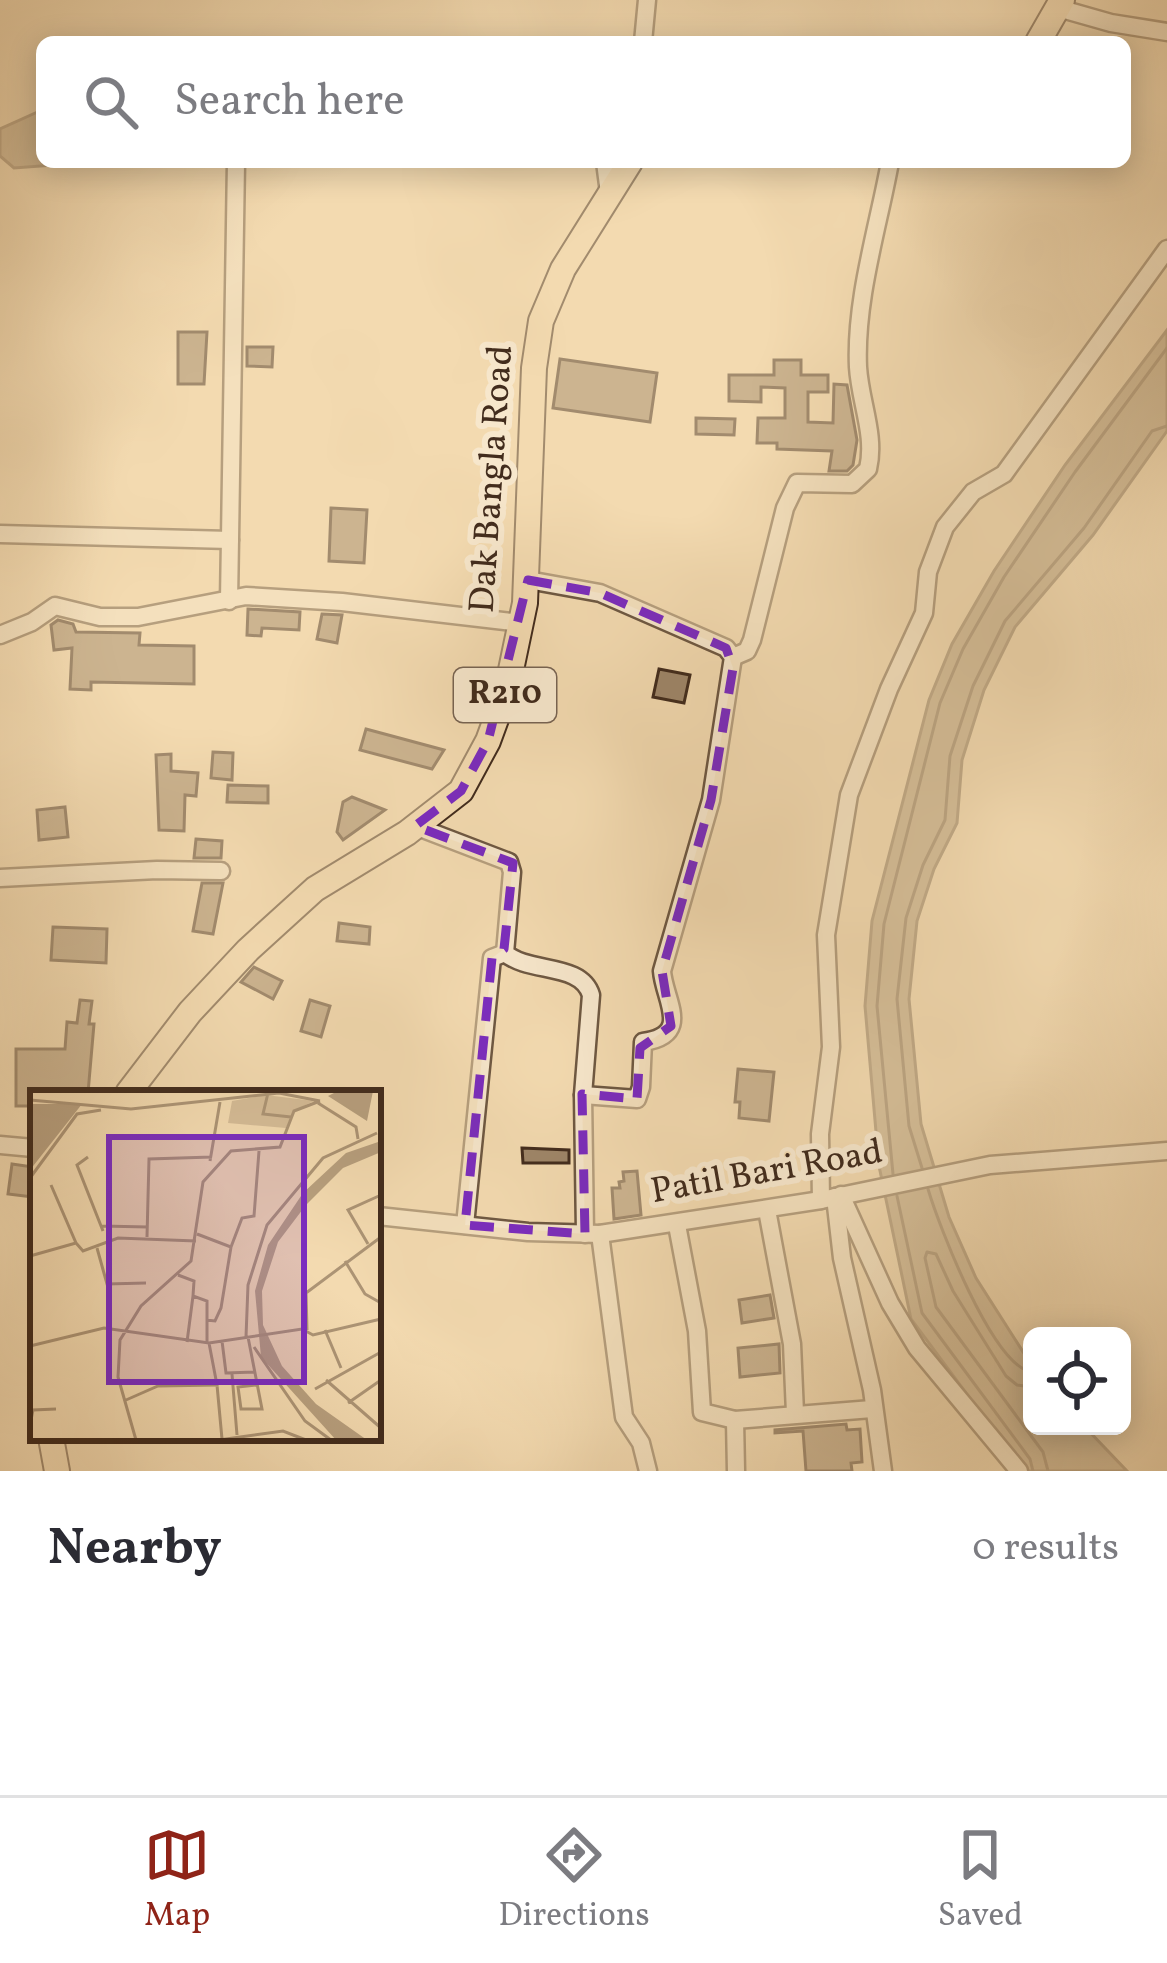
<!DOCTYPE html>
<html lang="en">
<head>
<meta charset="utf-8">
<style>
  :root { --surface:#fff; --page:#f7f7f7; --text:#2b2b33; --muted:#7c7c81; --line:#e1e1e2; --accent:#8f2418 }
  body { margin:0; font-family:Vollkorn,serif; background:var(--page); color:var(--text) }
  .controls { position:absolute; right:36px; bottom:36px; display:grid; overflow:hidden; border-radius:18px; box-shadow:0 6px 30px #0003 }
  .controls button { width:108px; height:108px; display:grid; place-items:center; padding:0; border:0; border-bottom:3px solid var(--line); background:var(--surface); color:var(--text); font:60px sans-serif }
  .list { margin:0; padding:0; list-style:none }
  h2 { display:flex; justify-content:space-between; align-items:center; height:156px; margin:0; padding:0 48px; font-size:51px }
  h2 small { font-size:39px; font-weight:400; color:var(--muted) }
  .icon { flex:none; width:66px; height:66px; fill:none; stroke:currentColor; stroke-width:2; stroke-linecap:round; stroke-linejoin:round }
  .map { position:relative; flex:none; width:1167px; height:1471px; overflow:hidden }
  .search { position:absolute; background:var(--surface); box-shadow:0 6px 30px #0003; left:36px; right:36px; top:36px; height:132px; display:flex; align-items:center; gap:30px; box-sizing:border-box; padding:0 42px; border-radius:18px; color:var(--muted); font-size:45px }
  .sheet { height:324px; background:var(--surface) }
  nav { display:flex; justify-content:space-around; align-items:center; box-sizing:border-box; height:168px; border-top:3px solid var(--line); background:var(--surface); font-size:33px; color:var(--muted) }
  nav a { display:grid; justify-items:center; gap:6px }
  nav .on { color:var(--accent) }
  .map>svg:first-child { display:block }
  .water { fill:#b79f7e; stroke:#887157; stroke-width:3 }
  .lines { fill:none; stroke-linecap:round; stroke-linejoin:round }
  .shore { stroke:#7c664e; stroke-width:3 }
  .building { fill:#9e8669; stroke:#422c1d; stroke-width:3 }
  .minor-casing { stroke:#6e5842; stroke-width:21 }
  .primary-casing { stroke:#422c1d; stroke-width:28 }
  .minor { stroke:#f7e7cc; stroke-width:16 }
  .primary { stroke:#f3dab0; stroke-width:24 }
  .marked { fill:none; stroke:#7b2cbf; stroke-width:9; stroke-dasharray:24 15; stroke-linejoin:round }
  .labels { text-anchor:middle; dominant-baseline:central; stroke-width:12; stroke-linejoin:round; paint-order:stroke }
  .shield { fill:#f7e7cc; stroke:#786452; stroke-width:3 }
  .shield-label { font-size:33px; font-weight:bold; fill:#422c1d }
  .street-label { font-size:36px; fill:#422c1d; stroke:#f7e7cc }
  .inset-road { fill:none; stroke:#ac9475; stroke-width:3 }
  .view { fill:#7b2cbf; fill-opacity:0.15; stroke:#7b2cbf; stroke-width:6 }
  .inset-edge { fill:none; stroke:#422c1d; stroke-width:6 }
</style>
</head>
<body>
<div class="map">
<svg width="1167" height="1471" viewBox="0 0 1167 1471">
  <rect width="100%" height="100%" fill="#f3dab0"/>
  <filter id="stains"><feTurbulence type="fractalNoise" baseFrequency=".00167" numOctaves="4"/><feColorMatrix values="0 0 0 0 .2 0 0 0 0 .09 0 0 0 0 .02 0 0 0 .5 -.17"/></filter>
  <radialGradient id="worn" r=".72"><stop offset=".6" stop-color="#630" stop-opacity="0"/><stop offset="1" stop-color="#630" stop-opacity=".3"/></radialGradient>
  <g class="water">
    <path d="M 42,110 L 42,162 L 94,162 L 14,168 L 0,156 L 0,129 Z"/>
    <path d="M 1167,330 L 1167,431 L 1093,535 L 1015,627 L 984,690 L 962,760 L 957,823 L 934,869 L 917,921 L 909,999 L 921,1124 L 949,1217 L 976,1278 L 1032,1366 L 1032,1426 L 1084,1426 L 1127,1471 L 1024,1471 L 911,1319 L 879,1166 L 865,1006 L 872,921 L 929,700 L 952,644 L 994,571 L 1065,465 Z"/>
  </g>
  <g class="lines">
    <g class="shore">
      <path d="M 922,1168 L 909,1126 L 897,999 L 906,918 L 923,865 L 945,820 L 950,756 L 973,686 L 1005,621 L 1084,528 L 1152,431 L 1167,426"/>
      <path d="M 893,1174 L 877,1006 L 884,924 L 940,703 L 963,649 L 1004,577 L 1075,472 L 1167,348"/>
      <path d="M 928,1189 C 939,1226 993,1367 1032,1372"/>
      <path d="M 897,1196 L 922,1313 L 1030,1459 L 1033,1471"/>
      <path d="M 1032,1387 L 1017,1385 L 1006,1376 L 953,1291 L 936,1254 L 927,1252 L 925,1258 L 936,1307 L 1043,1452 L 1048,1471"/>
    </g>
  </g>
  <g class="building">
    <path d="M 178,332 L 207,332 L 204,384 L 178,384 Z"/>
    <path d="M 247,347 L 273,347 L 272,367 L 247,366 Z"/>
    <path d="M 560,359 L 657,373 L 650,422 L 553,408 Z"/>
    <path d="M 774,360 L 801,360 L 801,375 L 828,375 L 828,392 L 808,392 L 808,422 L 833,423 L 834,384 L 847,385 L 857,440 L 853,465 L 847,471 L 829,471 L 832,451 L 777,449 L 777,443 L 757,443 L 758,418 L 785,418 L 785,388 L 761,387 L 761,402 L 729,401 L 729,375 L 774,375 Z"/>
    <path d="M 696,418 L 735,419 L 734,435 L 696,434 Z"/>
    <path d="M 331,508 L 367,510 L 364,563 L 329,561 Z"/>
    <path d="M 248,609 L 300,612 L 299,630 L 262,628 L 261,636 L 247,635 Z"/>
    <path d="M 322,614 L 342,615 L 337,643 L 317,639 Z"/>
    <path d="M 58,620 L 73,624 L 76,632 L 140,633 L 139,645 L 194,646 L 194,684 L 91,682 L 91,690 L 70,689 L 72,648 L 54,650 L 51,625 Z"/>
    <path d="M 659,669 L 690,675 L 684,703 L 653,697 Z"/>
    <path d="M 366,729 L 444,750 L 432,769 L 360,750 Z"/>
    <path d="M 213,752 L 233,753 L 232,780 L 211,778 Z"/>
    <path d="M 171,754 L 171,771 L 198,773 L 196,796 L 185,795 L 184,831 L 159,830 L 156,755 Z"/>
    <path d="M 228,785 L 268,786 L 268,803 L 227,802 Z"/>
    <path d="M 352,797 L 385,810 L 343,840 L 337,832 L 343,802 Z"/>
    <path d="M 65,807 L 68,837 L 39,840 L 37,810 Z"/>
    <path d="M 196,839 L 222,841 L 221,858 L 194,858 Z"/>
    <path d="M 202,883 L 223,883 L 213,934 L 193,931 Z"/>
    <path d="M 339,923 L 370,927 L 369,944 L 337,941 Z"/>
    <path d="M 53,927 L 107,929 L 106,963 L 51,960 Z"/>
    <path d="M 254,967 L 282,981 L 273,999 L 241,982 Z"/>
    <path d="M 80,1000 L 92,1001 L 89,1024 L 94,1024 L 88,1093 L 33,1093 L 33,1106 L 16,1106 L 16,1049 L 65,1049 L 67,1022 L 77,1023 Z"/>
    <path d="M 310,1000 L 330,1006 L 321,1037 L 301,1031 Z"/>
    <path d="M 738,1069 L 774,1072 L 769,1121 L 739,1118 L 740,1102 L 735,1102 Z"/>
    <path d="M 522,1148 L 569,1150 L 569,1163 L 523,1163 Z"/>
    <path d="M 12,1164 L 33,1167 L 33,1197 L 8,1194 Z"/>
    <path d="M 637,1171 L 641,1215 L 614,1219 L 612,1188 L 620,1188 L 619,1182 L 624,1181 L 623,1172 Z"/>
    <path d="M 770,1295 L 774,1318 L 742,1323 L 739,1300 Z"/>
    <path d="M 779,1344 L 780,1373 L 740,1377 L 738,1348 Z"/>
    <path d="M 846,1424 L 847,1430 L 860,1429 L 862,1462 L 851,1463 L 852,1471 L 806,1471 L 803,1431 L 775,1433 L 775,1430 Z"/>
  </g>
  <g class="lines">
    <defs>
      <g id="minor">
        <path d="M 1058,8 L 1111,23 L 1167,32"/>
        <path d="M 643,42 L 647,0"/>
        <path d="M 605,162 L 609,193"/>
        <path d="M 0,534 L 230,540"/>
        <path d="M 528,580 L 600,593 L 726,648 L 733,657 L 711,800 L 662,971 C 664,1000 693,1035 643,1042 L 641,1087 L 637,1099 L 583,1095"/>
        <path d="M 229,601 L 236,162"/>
        <path d="M 0,635 L 32,622 L 55,606 L 100,617 L 138,617 L 246,596 L 342,602 L 521,623"/>
        <path d="M 733,657 L 747,651 L 752,640 L 785,508 L 797,483 L 852,484 L 868,469 C 876,435 860,402 858,367 C 855,299 878,228 890,162"/>
        <path d="M 415,826 L 509,862 L 512,872 L 505,953 C 529,974 581,962 591,995 L 583,1095 L 585,1234"/>
        <path d="M 0,878 L 157,870 L 221,871"/>
        <path d="M 0,1145 L 33,1148"/>
        <path d="M 841,1195 L 890,1303 L 917,1348 L 1019,1471"/>
        <path d="M 835,1197 L 842,1258 L 872,1390 L 883,1471"/>
        <path d="M 821,1200 L 820,1134 L 831,1047 L 826,935 L 849,795 L 889,689 L 924,613 L 928,572 L 945,527 L 973,492 L 1004,474 L 1167,249"/>
        <path d="M 767,1210 L 792,1344 L 795,1413"/>
        <path d="M 378,1216 L 528,1232 L 600,1234 L 821,1200 L 990,1165 L 1167,1151"/>
        <path d="M 465,1225 L 492,958 L 505,953"/>
        <path d="M 677,1225 L 697,1331 L 702,1412 L 735,1420 L 872,1409"/>
        <path d="M 600,1234 L 624,1417 L 641,1443 L 648,1471"/>
        <path d="M 735,1420 L 736,1471"/>
      </g>
      <g id="primary">
        <path d="M 1038,42 L 1062,0"/>
        <path d="M 128,1093 L 190,1012 L 248,950 L 315,889 L 407,833 L 461,791 L 488,741 L 507,689 L 525,603 L 534,368 L 541,321 L 563,269 L 630,162"/>
        <path d="M 51,1438 L 57,1471"/>
      </g>
    </defs>
    <use href="#minor" class="minor-casing"/>
    <use href="#primary" class="primary-casing"/>
    <use href="#minor" class="minor"/>
    <use href="#primary" class="primary"/>
  </g>
  <path d="M0 0H1167V1471H0ZM 528,580 L 600,593 L 726,648 L 733,668 L 711,800 L 662,971 L 671,1026 L 640,1048 L 637,1099 L 582,1094 L 585,1234 L 465,1225 L 492,958 L 504,949 L 513,863 L 415,826 L 461,791 L 488,741 Z" fill="#f3dab0" fill-opacity=".55" fill-rule="evenodd"/>
  <path class="marked" d="M 528,580 L 600,593 L 726,648 L 733,668 L 711,800 L 662,971 L 671,1026 L 640,1048 L 637,1099 L 582,1094 L 585,1234 L 465,1225 L 492,958 L 504,949 L 513,863 L 415,826 L 461,791 L 488,741 Z"/>
  <g class="labels">
    <rect class="shield" x="454" y="668" width="102" height="54" rx="9"/>
    <g class="shield-label">
      <text x="505" y="695">R210</text>
    </g>
    <g class="street-label">
      <text transform="translate(493 479) rotate(-86)">Dak Bangla Road</text>
      <text transform="translate(767 1173) rotate(-10)">Patil Bari Road</text>
    </g>
  </g>
  <g transform="translate(30 1090)">
    <rect width="351" height="351" fill="#f3dab0"/>
    <path d="M 236,5 L 284,11 L 263,21 L 256,38 L 198,33 L 202,11 Z" fill="#d5bc97"/>
    <path d="M 343,1 L 337,31 L 298,6 L 306,2 ZM 0,14 L 52,14 L 0,80 ZM 351,51 L 351,62 L 313,78 L 276,115 L 248,152 L 232,201 L 233,235 L 252,276 L 286,314 L 337,350 L 306,350 L 231,267 L 225,201 L 238,155 L 273,103 L 316,63 Z" fill="#b79f7e"/>
    <path class="inset-road" d="M 238,3 L 233,24 L 261,27M 0,10 L 101,19 L 249,3 L 290,11M 288,13 L 326,37 L 328,49M 351,17 L 351,71M 58,67 L 47,75 L 73,141M 180,71 L 190,12M 0,88 L 47,24 L 71,20M 71,136 L 118,137M 167,144 L 201,157 L 191,218 L 185,231 L 176,230M 117,147 L 119,69 L 182,67M 46,153 L 53,161 L 88,148 L 166,151M 338,154 L 318,120 L 351,105M 201,157 L 212,128 L 224,126 L 229,61M 67,158 L 77,194 L 116,193M 0,166 L 46,153 L 21,95M 315,171 L 335,204 L 351,213M 148,185 L 164,191 L 163,206 L 177,211 L 177,253M 277,240 L 276,203 L 351,147M 295,240 L 311,278M 216,247 L 218,195 L 237,135 L 293,68 L 347,43M 218,247 L 232,319 L 211,319 L 208,297 L 227,295M 192,251 L 196,283 L 225,282M 157,252 L 163,206M 0,256 L 74,238 L 179,253 L 272,239 L 283,245 L 351,229M 224,257 L 275,331 L 301,350M 202,284 L 207,345M 296,290 L 351,338M 187,295 L 192,349M 285,299 L 351,262M 96,310 L 128,296 L 187,295 L 179,253M 318,313 L 351,290M 0,335 L 3,320 L 26,319M 106,350 L 88,287 L 90,250 L 111,216 L 161,171 L 173,92 L 201,61 L 250,57 L 264,21 L 290,11M 189,350 L 253,341 L 276,350"/>
    <path class="view" d="M 79,47 L 274,47 L 274,292 L 79,292 Z"/>
    <rect width="351" height="351" class="inset-edge"/>
  </g>
  <rect width="100%" height="100%" filter="url(#stains)"/>
  <rect width="100%" height="100%" fill="url(#worn)"/>
</svg>
<div class="controls">
<button><svg class="icon" aria-label="locate" viewBox="0 0 24 24"><circle cx="12" cy="12" r="6"/><path d="M12 2v4M12 18v4M2 12h4M18 12h4"/></svg></button>
</div>
<div class="search"><svg class="icon" aria-label="search" viewBox="0 0 24 24"><circle cx="10" cy="10" r="6"/><path d="M15 15l6 6"/></svg>Search here</div>
</div>
<section class="sheet">
<h2>Nearby<small>0 results</small></h2>
<ul class="list">
</ul>
</section>
<nav>
<a class="on"><svg class="icon" aria-label="map" viewBox="0 0 24 24"><path d="M3 6l6-2 6 2 6-2v14l-6 2-6-2-6 2zM9 4v14M15 6v14"/></svg>Map</a>
<a><svg class="icon" aria-label="directions" viewBox="0 0 24 24"><path d="M12 3l9 9-9 9-9-9zM9 14v-3h6M13 9l2 2-2 2"/></svg>Directions</a>
<a><svg class="icon" aria-label="saved" viewBox="0 0 24 24"><path d="M7 4h10v16l-5-4-5 4z"/></svg>Saved</a>
</nav>
</body>
</html>
